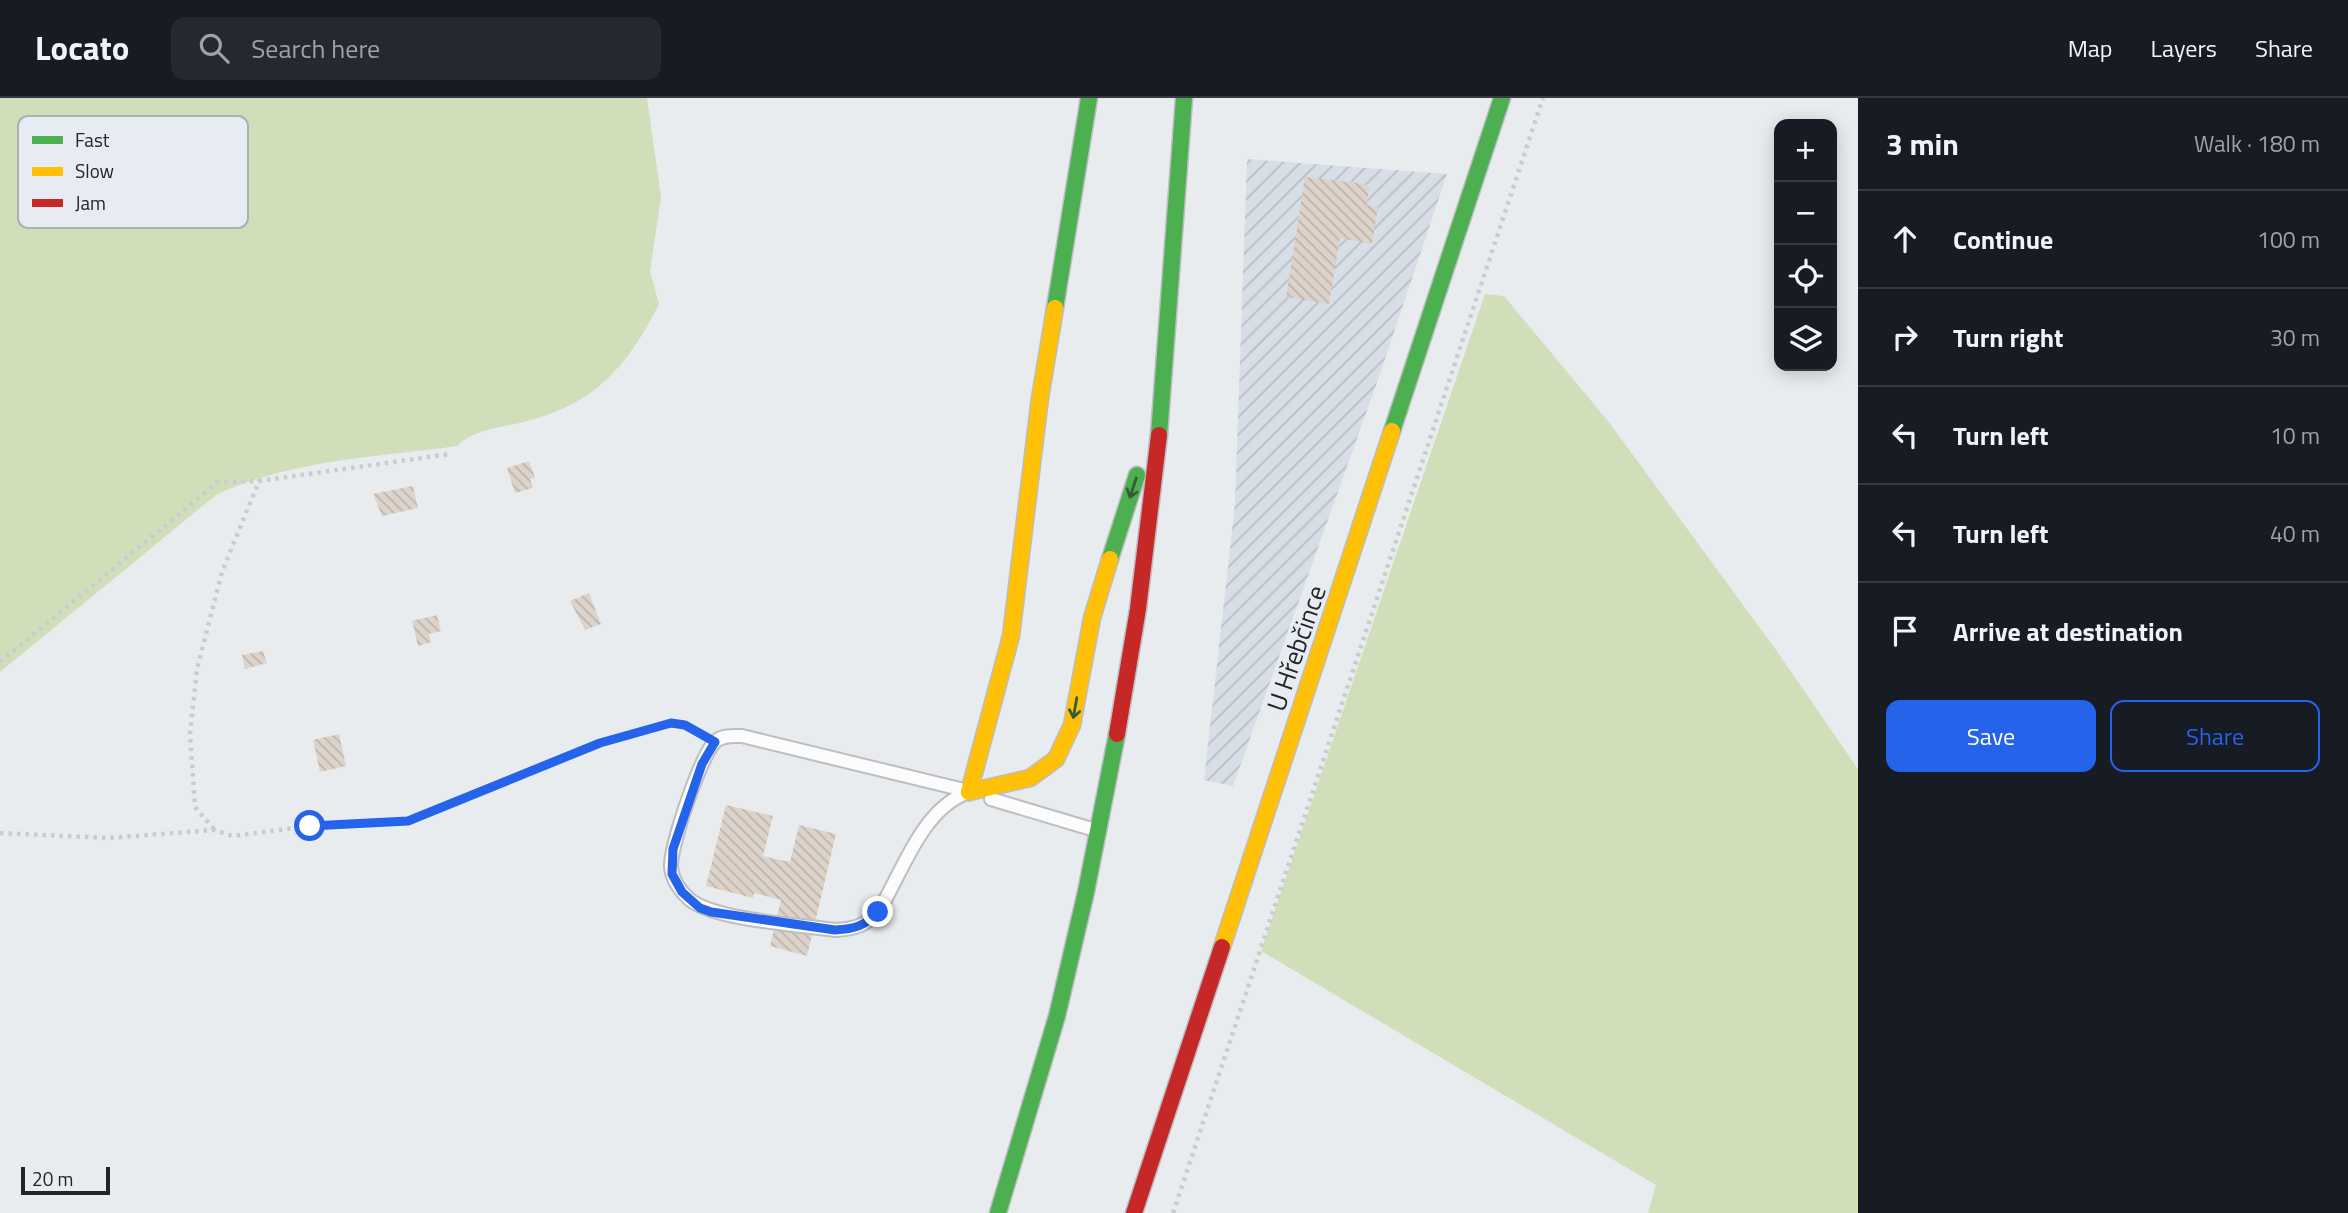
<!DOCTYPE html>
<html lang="en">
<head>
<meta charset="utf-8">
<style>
  :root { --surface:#171b24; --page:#242831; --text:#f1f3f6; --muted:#9ea1a6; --line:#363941; --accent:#2563eb }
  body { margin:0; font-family:"Titillium Web",sans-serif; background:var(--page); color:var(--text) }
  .controls { position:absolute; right:21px; top:21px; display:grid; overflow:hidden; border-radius:14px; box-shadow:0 4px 18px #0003 }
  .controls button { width:63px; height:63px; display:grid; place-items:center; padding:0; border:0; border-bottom:2px solid var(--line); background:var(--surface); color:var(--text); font:35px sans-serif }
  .scale { position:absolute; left:21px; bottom:18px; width:89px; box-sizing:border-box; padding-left:7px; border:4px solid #222426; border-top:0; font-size:19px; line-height:24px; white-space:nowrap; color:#222426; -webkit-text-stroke:5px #e6ecf2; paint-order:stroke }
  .stop { position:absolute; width:21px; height:21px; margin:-16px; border:5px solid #2563eb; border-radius:50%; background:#fff }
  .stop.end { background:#2563eb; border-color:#fff; box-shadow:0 2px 7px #0008 }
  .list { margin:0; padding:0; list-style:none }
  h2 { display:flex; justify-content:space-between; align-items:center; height:91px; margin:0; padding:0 28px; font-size:30px }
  h2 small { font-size:23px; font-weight:400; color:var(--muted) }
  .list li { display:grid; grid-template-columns:46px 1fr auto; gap:21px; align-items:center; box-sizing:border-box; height:98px; padding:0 28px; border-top:2px solid var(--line) }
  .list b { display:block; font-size:26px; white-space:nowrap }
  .list em { font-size:23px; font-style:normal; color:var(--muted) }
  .actions { display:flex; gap:14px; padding:21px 28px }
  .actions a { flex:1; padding:16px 0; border:2px solid var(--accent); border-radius:14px; text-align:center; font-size:24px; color:var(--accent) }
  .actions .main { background:var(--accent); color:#fff }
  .icon { flex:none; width:38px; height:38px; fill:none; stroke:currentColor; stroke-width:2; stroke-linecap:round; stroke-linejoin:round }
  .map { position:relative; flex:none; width:1858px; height:1115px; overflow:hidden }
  header { display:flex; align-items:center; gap:42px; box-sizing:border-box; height:98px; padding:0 35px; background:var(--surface); border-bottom:2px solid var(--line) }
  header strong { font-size:33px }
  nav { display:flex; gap:38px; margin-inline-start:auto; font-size:24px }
  .search { width:490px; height:63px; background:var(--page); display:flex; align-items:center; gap:18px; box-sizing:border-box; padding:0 24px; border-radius:14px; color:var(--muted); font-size:26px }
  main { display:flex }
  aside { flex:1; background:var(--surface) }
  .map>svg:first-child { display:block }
  .industrial { fill:url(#industrial-furrows) }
  .grass { fill:#d1deba }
  .building { fill:url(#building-back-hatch) }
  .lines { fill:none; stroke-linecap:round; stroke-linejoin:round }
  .lane-casing { stroke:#bcbec1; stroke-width:16 }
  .fast-casing { stroke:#bcbec1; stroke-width:19 }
  .slow-casing { stroke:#bcbec1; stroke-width:19 }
  .jam-casing { stroke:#bcbec1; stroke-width:19 }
  .path { stroke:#cacccc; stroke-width:4.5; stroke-dasharray:3.5 5; stroke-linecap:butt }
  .lane { stroke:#fcfcfd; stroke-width:12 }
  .fast { stroke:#4caf50; stroke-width:16 }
  .slow { stroke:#ffc107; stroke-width:16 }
  .jam { stroke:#c62828; stroke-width:16 }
  .oneway { stroke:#335c37 }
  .route { stroke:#2563eb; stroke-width:9 }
  .labels { text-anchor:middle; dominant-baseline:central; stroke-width:7; stroke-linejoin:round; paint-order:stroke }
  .street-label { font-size:26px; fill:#222426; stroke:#e6ecf2 }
  .key { fill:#e6ecf2; stroke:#abb0b5; stroke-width:2 }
  .key-label { font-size:19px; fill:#222426 }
</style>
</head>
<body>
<header>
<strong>Locato</strong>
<div class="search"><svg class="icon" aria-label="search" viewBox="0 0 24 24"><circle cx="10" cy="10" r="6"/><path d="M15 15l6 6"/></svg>Search here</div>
<nav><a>Map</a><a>Layers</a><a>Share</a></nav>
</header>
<main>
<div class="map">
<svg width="1858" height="1115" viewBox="0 0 1858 1115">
  <defs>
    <pattern id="industrial-furrows" width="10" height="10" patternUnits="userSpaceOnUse" patternTransform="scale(1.75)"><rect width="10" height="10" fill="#d7dee6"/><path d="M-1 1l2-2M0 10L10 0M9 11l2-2" fill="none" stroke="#b8bec5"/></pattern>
    <pattern id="building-back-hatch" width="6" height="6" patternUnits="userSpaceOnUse" patternTransform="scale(1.75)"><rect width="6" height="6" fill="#ddd3ca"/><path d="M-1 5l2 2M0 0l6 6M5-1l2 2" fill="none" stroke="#bdb5ad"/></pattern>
  </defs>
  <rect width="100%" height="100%" fill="#e9ecef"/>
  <path class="industrial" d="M 1247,61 L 1447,76 L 1380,276 L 1233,688 L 1204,682 L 1235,406 Z"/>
  <g class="grass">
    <path d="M 0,0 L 647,0 L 661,99 L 650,173 L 659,206 C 628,267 597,305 527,323 C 503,330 475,330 457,348 C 378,359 289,362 216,397 L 0,574 Z"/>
    <path d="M 1485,196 L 1504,198 L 1608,323 L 1774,549 L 1858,671 L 1858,1115 L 1648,1115 L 1656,1087 L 1261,853 Z"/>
  </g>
  <g class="building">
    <path d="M 1305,79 L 1365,86 L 1369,90 L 1367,107 L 1378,109 L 1372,146 L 1340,140 L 1329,206 L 1286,199 Z"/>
    <path d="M 529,363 L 535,380 L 530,381 L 533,390 L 515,395 L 507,370 Z"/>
    <path d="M 413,388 L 418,410 L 382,418 L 373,396 Z"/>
    <path d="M 589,495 L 601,526 L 585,532 L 570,503 Z"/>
    <path d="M 437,517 L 441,533 L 429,536 L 431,544 L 418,548 L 412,523 Z"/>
    <path d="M 263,553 L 267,565 L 245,571 L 242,557 Z"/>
    <path d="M 339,636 L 346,668 L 320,674 L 313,642 Z"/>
    <path d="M 726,707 L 773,718 L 763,758 L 790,764 L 799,727 L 836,736 L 807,858 L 770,848 L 781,802 L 754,795 L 753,800 L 706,788 Z"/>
  </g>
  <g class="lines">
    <defs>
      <g id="lane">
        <path d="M 964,692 L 742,638 C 733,638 723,637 716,643 C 701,655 670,749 671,769 C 672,781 680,793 689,801 C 713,822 801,827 835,832 C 854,831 865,828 878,814 C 903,774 920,714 966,695"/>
        <path d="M 991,701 L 1095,732"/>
      </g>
      <g id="fast">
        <path d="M 1055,210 L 1089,0"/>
        <path d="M 1392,333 L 1502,0"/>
        <path d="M 1159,337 L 1184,0"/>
        <path d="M 1110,461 L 1137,377"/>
        <path d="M 998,1115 L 1057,918 L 1086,794 L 1117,636"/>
      </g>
      <g id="slow">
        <path d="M 969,694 L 1011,538 L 1040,300 L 1055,210"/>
        <path d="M 969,694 L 1030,680 L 1056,661 L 1072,627 L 1092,520 L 1110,461"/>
        <path d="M 1222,849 L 1392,333"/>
      </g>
      <g id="jam">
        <path d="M 1117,636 L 1138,511 L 1159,337"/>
        <path d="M 1134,1115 L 1222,849"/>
      </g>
    </defs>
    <use href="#lane" class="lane-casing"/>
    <use href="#fast" class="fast-casing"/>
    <use href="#slow" class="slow-casing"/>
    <use href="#jam" class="jam-casing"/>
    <g class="path">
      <path d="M 0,564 L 218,384 L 259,383"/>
      <path d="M 214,731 L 195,709 L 190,636 L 197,571 L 222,474 L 259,383 L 450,356"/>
      <path d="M 0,735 L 108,740 L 214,732 L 233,738 L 310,728 L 408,724 L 600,645 L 671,625 L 698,635"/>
      <path d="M 1173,1115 L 1543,0"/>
    </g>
    <use href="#lane" class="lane"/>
    <use href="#fast" class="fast"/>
    <use href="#slow" class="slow"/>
    <use href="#jam" class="jam"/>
  </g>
  <defs><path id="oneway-shaft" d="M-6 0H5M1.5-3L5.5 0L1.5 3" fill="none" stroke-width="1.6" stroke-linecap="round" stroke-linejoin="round" transform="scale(1.75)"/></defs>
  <g class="oneway">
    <use href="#oneway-shaft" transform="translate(1133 390) rotate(108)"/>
    <use href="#oneway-shaft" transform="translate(1075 610) rotate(100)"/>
  </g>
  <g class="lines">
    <path class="route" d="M 310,728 L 408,723 L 600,645 L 671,625 L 685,627 L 715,644 L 702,666 L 673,751 L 672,776 L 682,794 L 700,810 L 711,814 L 835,832 C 854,831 865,828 878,814"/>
  </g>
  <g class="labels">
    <g class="street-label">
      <text transform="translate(1296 550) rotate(-71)">U Hřebčince</text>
    </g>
  </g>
  <rect x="18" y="18" width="230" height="112" rx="10" class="key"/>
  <rect x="32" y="38" width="31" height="8" fill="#4caf50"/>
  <rect x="32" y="69" width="31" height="9" fill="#ffc107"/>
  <rect x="32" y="101" width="31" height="8" fill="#c62828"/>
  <g class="key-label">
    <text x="75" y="49">Fast</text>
    <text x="75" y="80">Slow</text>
    <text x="75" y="112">Jam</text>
  </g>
</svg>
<div class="controls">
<button>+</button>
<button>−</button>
<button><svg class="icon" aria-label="locate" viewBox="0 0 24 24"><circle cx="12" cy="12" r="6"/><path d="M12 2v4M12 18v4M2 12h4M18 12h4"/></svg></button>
<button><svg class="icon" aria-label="layers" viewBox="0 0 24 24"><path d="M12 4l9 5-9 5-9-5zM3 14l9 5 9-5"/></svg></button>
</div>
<div class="scale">20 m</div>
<div class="stop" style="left:310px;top:728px"></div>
<div class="stop end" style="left:878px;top:814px"></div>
</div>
<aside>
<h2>3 min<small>Walk · 180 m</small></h2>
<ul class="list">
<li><svg class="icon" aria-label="ahead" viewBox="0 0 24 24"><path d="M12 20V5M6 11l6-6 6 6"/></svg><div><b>Continue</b></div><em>100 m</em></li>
<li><svg class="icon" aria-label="right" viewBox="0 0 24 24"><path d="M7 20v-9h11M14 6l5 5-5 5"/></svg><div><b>Turn right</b></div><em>30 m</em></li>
<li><svg class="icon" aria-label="left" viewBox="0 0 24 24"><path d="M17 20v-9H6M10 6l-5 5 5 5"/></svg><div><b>Turn left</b></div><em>10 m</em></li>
<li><svg class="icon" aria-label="left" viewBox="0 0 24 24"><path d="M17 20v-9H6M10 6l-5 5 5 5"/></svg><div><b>Turn left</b></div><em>40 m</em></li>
<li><svg class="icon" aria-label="arrive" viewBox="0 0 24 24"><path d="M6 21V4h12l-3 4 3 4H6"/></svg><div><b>Arrive at destination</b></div></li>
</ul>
<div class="actions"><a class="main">Save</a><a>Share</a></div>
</aside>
</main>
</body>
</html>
